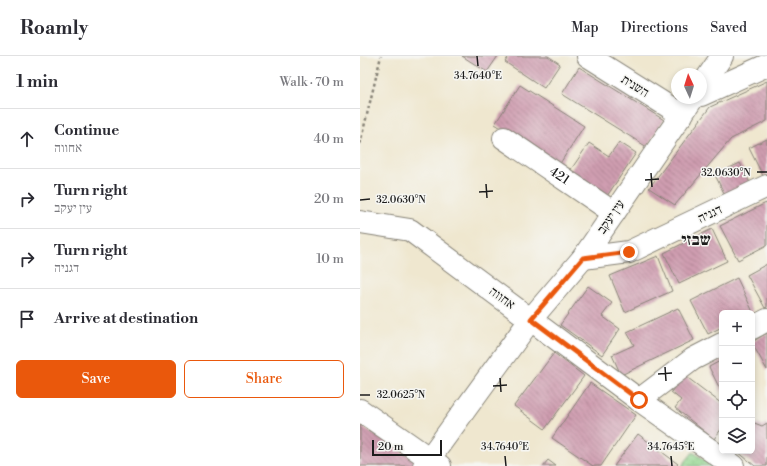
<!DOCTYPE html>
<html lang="en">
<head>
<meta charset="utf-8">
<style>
  :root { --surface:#fff; --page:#f2f2f3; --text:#2b2b33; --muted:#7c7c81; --line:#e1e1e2; --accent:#ea580c }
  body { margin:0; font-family:"Libre Bodoni","Frank Ruhl Libre",serif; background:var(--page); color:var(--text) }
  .controls { position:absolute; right:12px; bottom:12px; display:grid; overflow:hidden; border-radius:6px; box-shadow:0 2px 6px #0003 }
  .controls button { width:36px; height:36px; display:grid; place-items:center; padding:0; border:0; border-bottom:1px solid var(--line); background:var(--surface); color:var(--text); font:20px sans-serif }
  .compass { position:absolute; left:311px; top:12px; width:36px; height:36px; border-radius:50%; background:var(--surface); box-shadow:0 2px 6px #0003; rotate:356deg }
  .scale { position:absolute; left:12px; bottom:10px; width:70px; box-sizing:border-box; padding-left:4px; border:2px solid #1c1c1c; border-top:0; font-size:11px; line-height:14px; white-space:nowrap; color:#1c1c1c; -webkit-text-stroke:3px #f6f6f2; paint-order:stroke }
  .stop { position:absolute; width:12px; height:12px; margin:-9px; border:3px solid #ea580c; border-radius:50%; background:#fff }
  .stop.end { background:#ea580c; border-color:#fff; box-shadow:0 1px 4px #0008 }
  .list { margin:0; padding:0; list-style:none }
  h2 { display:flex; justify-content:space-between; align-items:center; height:52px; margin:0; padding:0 16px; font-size:17px }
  h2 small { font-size:13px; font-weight:400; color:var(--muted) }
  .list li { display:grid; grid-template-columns:26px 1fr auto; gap:12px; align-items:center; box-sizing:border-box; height:60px; padding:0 16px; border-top:1px solid var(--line) }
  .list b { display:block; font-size:15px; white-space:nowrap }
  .list p { margin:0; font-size:13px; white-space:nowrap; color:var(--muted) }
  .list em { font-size:13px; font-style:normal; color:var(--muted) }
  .actions { display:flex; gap:8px; padding:12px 16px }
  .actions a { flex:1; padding:9px 0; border:1px solid var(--accent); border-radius:6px; text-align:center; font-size:14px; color:var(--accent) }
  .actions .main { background:var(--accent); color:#fff }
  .icon { flex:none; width:22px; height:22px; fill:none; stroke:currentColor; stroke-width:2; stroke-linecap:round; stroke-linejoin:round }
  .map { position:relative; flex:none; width:407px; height:410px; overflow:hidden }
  header { display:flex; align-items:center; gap:24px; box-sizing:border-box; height:56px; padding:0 20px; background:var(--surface); border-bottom:1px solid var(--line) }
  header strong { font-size:19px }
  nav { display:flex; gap:22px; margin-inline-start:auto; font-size:14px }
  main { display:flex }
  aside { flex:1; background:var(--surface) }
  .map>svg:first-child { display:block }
  .grass { fill:url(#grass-dots); stroke:#587956 }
  .building { fill:url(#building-back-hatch) }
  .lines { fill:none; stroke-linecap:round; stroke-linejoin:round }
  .minor-casing { stroke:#868276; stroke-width:24 }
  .path { stroke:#868276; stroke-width:2.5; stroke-dasharray:3 3; stroke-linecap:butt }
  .minor { stroke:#fff; stroke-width:22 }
  .route { stroke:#ea580c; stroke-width:5 }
  .ticks { fill:none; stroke:#1c1c1c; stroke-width:1.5 }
  .labels { text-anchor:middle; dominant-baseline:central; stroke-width:3; stroke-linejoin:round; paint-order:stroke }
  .street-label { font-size:13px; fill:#1c1c1c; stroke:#f6f6f2 }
  .district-label { font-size:17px; font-weight:bold; fill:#1c1c1c; stroke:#f6f6f2 }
  .ticks-label { font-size:10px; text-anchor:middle; fill:#1c1c1c; stroke:#f6f6f2; stroke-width:3; stroke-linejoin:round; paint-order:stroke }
</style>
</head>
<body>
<header>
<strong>Roamly</strong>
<nav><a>Map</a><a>Directions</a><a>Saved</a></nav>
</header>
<main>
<aside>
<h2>1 min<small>Walk · 70 m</small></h2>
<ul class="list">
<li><svg class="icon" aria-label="ahead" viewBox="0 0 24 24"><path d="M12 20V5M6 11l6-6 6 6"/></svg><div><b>Continue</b><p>אחווה</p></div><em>40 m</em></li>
<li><svg class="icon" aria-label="right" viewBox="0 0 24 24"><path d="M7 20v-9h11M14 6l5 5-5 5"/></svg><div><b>Turn right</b><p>עין יעקב</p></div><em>20 m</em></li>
<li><svg class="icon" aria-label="right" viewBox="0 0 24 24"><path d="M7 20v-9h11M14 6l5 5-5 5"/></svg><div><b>Turn right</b><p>דגניה</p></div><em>10 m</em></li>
<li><svg class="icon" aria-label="arrive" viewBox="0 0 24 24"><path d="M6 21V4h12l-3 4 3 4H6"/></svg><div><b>Arrive at destination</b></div></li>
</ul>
<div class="actions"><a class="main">Save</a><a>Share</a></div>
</aside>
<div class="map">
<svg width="407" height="410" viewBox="0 0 407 410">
  <defs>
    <pattern id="grass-dots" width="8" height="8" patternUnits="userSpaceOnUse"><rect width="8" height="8" fill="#93d68f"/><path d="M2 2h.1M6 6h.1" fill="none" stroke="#7eb77b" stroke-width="1.8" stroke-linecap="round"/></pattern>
    <pattern id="building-back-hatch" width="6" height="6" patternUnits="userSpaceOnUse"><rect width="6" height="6" fill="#cf9db0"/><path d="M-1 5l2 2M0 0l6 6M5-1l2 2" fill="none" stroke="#a77f8e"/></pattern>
  </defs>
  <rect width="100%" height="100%" fill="#f6f6f2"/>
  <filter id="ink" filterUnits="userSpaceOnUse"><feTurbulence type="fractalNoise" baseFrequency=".025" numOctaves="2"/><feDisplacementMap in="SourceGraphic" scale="8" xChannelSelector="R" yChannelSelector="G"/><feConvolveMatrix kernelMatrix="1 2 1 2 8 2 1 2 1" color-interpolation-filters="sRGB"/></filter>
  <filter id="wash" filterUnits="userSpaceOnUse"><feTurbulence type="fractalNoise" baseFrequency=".012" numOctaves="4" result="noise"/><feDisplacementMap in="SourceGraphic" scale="16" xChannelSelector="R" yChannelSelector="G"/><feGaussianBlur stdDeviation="0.9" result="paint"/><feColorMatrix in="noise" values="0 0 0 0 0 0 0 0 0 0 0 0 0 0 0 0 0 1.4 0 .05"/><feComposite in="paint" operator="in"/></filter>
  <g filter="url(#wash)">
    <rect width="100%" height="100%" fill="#efe7cf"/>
    <path class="grass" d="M 333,396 L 354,410 L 322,410 Z"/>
    <g id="blocks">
      <g class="building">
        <path d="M 102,0 L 138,0 L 127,16 Z"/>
        <path d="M 149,0 L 188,0 L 200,8 L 184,32 L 145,6 Z"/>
        <path d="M 219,11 L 304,64 L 287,91 L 202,38 Z"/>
        <path d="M 407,25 L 407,65 L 371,83 L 315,149 L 289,132 L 350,51 Z"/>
        <path d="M 160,29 L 224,70 L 199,109 L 135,68 Z"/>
        <path d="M 407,83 L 407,118 L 403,120 L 389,92 Z"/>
        <path d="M 259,86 L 276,97 L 247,140 L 210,115 L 229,87 L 249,100 Z"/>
        <path d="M 380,107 L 390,127 L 365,139 L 355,119 Z"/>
        <path d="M 406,147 L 407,150 L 407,189 L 378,204 L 360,170 Z"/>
        <path d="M 352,173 L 367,205 L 319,228 L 304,197 Z"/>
        <path d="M 298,200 L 312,235 L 265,256 L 250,220 Z"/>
        <path d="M 407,208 L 407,251 L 405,252 L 387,219 Z"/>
        <path d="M 377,222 L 393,256 L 390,257 L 362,257 L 362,271 L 348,278 L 331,245 Z"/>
        <path d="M 228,230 L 252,247 L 242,260 L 260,273 L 242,299 L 200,269 Z"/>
        <path d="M 318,252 L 334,284 L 261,319 L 252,299 L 274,289 L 267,276 Z"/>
        <path d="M 407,277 L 407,314 L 392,287 L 392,286 Z"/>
        <path d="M 194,297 L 224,320 L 185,373 L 154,350 Z"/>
        <path d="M 362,304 L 362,337 L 349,311 Z"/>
        <path d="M 324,319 L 362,348 L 362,372 L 354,383 L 315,352 L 321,344 L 311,336 Z"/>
        <path d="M 230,327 L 276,359 L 241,410 L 233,410 L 192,382 Z"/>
        <path d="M 392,366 L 402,370 L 407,367 L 407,410 L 395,410 L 377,395 L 392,395 Z"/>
        <path d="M 0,369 L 58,405 L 55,410 L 0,410 Z"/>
        <path d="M 278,378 L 318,408 L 316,410 L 254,410 Z"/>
        <path d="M 188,404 L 196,410 L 183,410 Z"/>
      </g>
    </g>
  </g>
  <g filter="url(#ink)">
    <use href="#blocks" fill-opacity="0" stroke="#868276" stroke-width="1"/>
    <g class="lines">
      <defs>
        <g id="minor">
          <path d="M 228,0 L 322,59"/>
          <path d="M 341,31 L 362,0"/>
          <path d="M 341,39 L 407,9"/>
          <path id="s1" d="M 144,82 L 254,157"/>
          <path d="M 0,166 L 50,174 L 279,344 L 373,410"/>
          <path d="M 223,202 L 269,196 L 407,130"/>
          <path d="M 392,272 L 407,264"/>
          <path d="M 279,344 L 333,303 L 362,288"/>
          <path d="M 0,354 L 80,410"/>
          <path d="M 64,410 L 171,263 L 223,202 L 333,42"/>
        </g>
      </defs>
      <use href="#minor" class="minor-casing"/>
      <path class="path" d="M 0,88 L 21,0"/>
      <use href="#minor" class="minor"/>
    </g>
  </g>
  <g class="lines" filter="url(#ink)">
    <path class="route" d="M 269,196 L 223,202 L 171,263 L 279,344"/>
  </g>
  <path class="ticks" d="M 117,0 L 118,10M 397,116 L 407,116M 291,117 L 292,131M 285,124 L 299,123M 126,128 L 127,142M 119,136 L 133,135M 0,144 L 10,143M 305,311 L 306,325M 298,318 L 312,317M 140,322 L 141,336M 133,330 L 147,329M 0,339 L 10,339M 145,400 L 146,410M 311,400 L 312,410"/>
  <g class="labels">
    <g class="street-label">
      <text transform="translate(275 30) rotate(32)">השנית</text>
      <text stroke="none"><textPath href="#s1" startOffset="67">421</textPath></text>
      <text transform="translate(350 158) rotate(-25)">דגניה</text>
      <text transform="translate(251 161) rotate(-55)">עין יעקב</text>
      <text transform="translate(142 242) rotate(36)">אחווה</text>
    </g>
    <g class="district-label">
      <text x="336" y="184">שבזי</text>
    </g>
  </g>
  <g class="ticks-label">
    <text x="118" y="23">34.7640°E</text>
    <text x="366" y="120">32.0630°N</text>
    <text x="41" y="147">32.0630°N</text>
    <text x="41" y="342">32.0625°N</text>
    <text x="145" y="394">34.7640°E</text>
    <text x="311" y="394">34.7645°E</text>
  </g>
</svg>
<div class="controls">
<button>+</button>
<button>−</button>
<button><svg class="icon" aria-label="locate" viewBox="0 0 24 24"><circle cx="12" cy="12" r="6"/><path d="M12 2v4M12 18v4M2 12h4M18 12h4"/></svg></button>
<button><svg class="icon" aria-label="layers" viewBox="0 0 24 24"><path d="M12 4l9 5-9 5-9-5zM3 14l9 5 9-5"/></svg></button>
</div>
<svg class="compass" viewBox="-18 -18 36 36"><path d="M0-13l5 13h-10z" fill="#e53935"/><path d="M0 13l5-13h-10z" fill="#7c7c81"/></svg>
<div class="scale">20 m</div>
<div class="stop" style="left:279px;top:344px"></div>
<div class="stop end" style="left:269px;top:196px"></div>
</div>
</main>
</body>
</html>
